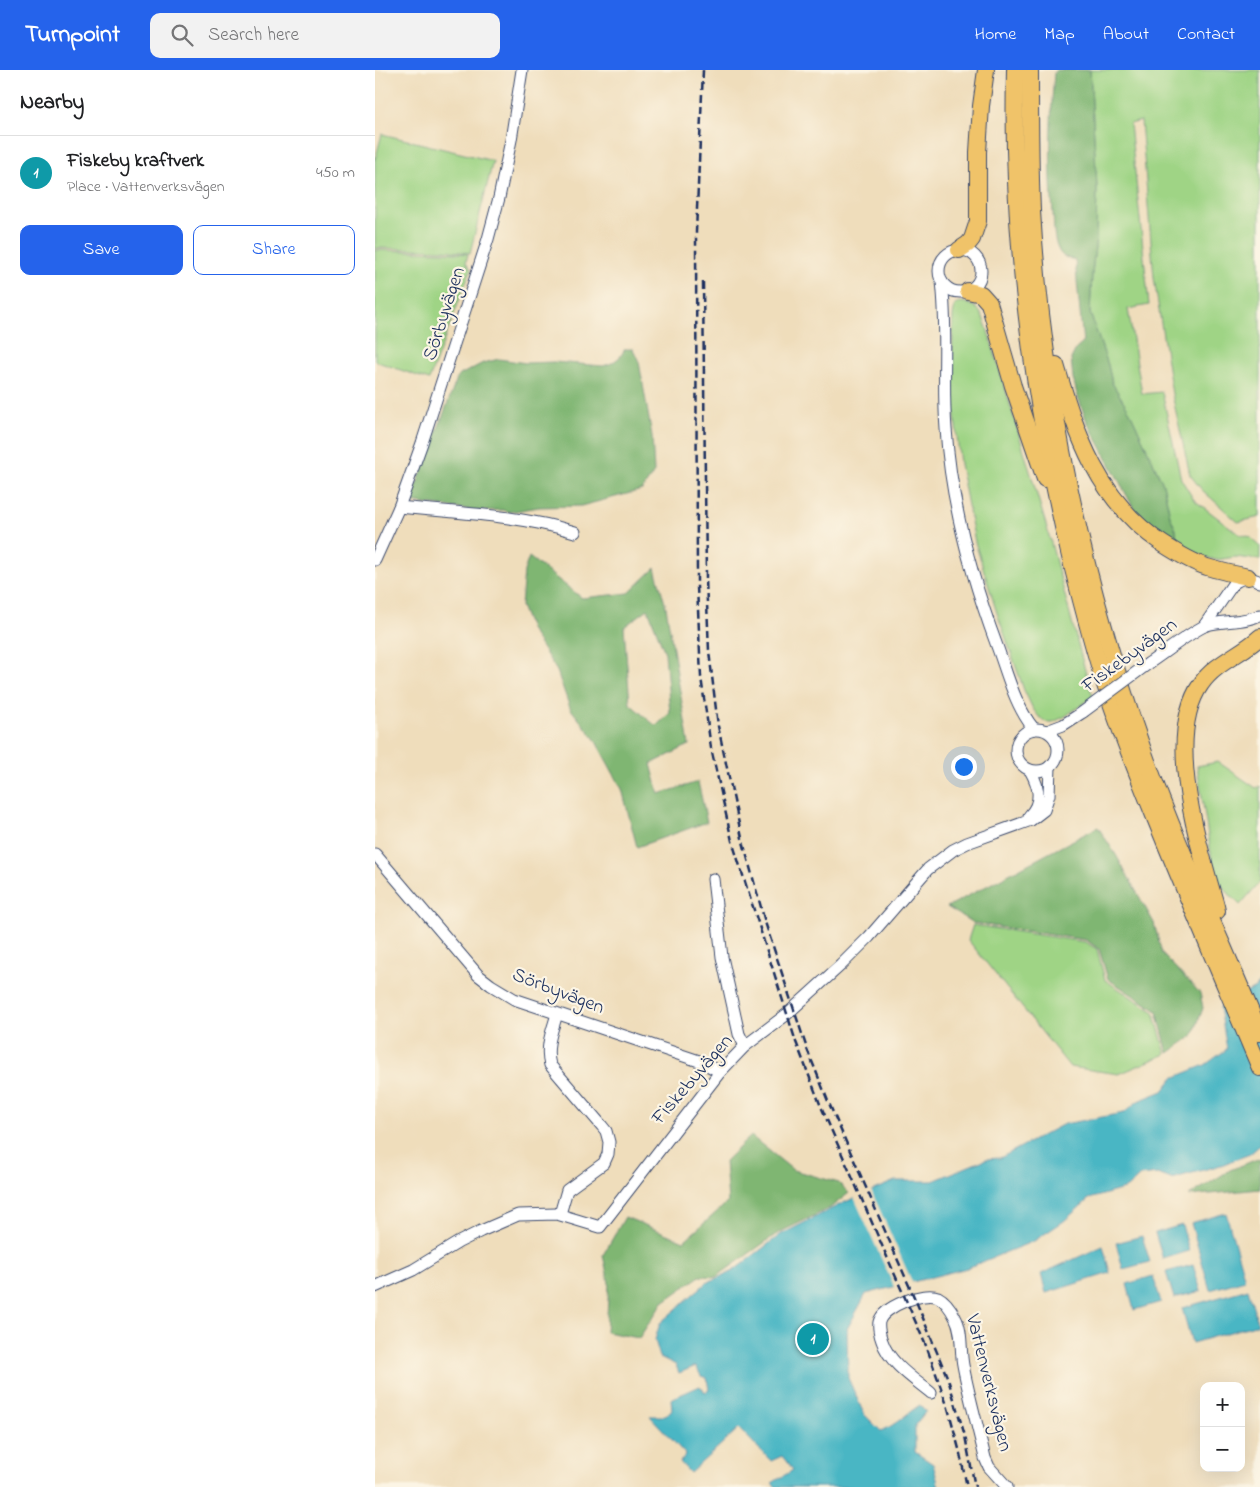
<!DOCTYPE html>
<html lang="en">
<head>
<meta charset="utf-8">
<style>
  :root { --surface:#fff; --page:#f2f2f2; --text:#202124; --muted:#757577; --line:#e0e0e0; --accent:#2563eb }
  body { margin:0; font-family:"Indie Flower",sans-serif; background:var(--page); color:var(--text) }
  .controls { position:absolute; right:15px; bottom:15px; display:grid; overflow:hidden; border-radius:10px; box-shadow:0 5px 20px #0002 }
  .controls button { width:45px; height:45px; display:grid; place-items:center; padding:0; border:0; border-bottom:1px solid var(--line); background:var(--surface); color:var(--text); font:25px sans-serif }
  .you { position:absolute; left:588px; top:696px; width:18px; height:18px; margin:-12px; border:4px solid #fff; border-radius:50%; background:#1a73e8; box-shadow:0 0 0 8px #1a73e833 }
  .badge { display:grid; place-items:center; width:32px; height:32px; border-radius:50%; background:var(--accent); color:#fff; font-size:16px; font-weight:700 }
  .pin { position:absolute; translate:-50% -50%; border:2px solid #fff; box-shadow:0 1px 5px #0006 }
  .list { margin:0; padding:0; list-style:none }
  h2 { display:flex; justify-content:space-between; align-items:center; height:65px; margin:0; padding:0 20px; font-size:21px }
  h2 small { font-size:16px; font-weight:400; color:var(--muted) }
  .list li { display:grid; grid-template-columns:32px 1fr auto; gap:15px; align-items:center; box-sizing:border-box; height:75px; padding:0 20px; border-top:1px solid var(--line) }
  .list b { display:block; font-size:19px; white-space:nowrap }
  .list p { margin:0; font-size:16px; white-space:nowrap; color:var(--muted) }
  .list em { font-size:16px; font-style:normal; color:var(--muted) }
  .actions { display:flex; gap:10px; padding:15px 20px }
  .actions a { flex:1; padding:11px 0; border:1px solid var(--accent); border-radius:10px; text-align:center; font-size:18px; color:var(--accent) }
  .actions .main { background:var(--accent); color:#fff }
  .icon { flex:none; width:28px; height:28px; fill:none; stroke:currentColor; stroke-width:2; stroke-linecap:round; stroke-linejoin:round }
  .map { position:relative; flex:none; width:885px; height:1417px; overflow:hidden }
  header { display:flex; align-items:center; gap:30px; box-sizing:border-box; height:70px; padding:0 25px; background:var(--accent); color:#fff }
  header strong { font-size:24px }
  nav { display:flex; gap:28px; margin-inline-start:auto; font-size:18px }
  .search { width:350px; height:45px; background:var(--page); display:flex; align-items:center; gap:12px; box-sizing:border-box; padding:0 18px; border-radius:10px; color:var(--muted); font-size:19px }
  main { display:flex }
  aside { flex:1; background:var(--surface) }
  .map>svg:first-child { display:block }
  .green { fill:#9fd485; stroke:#5d8272 }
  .forest { fill:#7fb672; stroke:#4d7268; fill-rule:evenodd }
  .water { fill:#49b6c4; stroke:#327291 }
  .pier { fill:#efddbb }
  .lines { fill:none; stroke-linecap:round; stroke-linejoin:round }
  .minor-casing { stroke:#3b496c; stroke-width:13 }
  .highway-casing { stroke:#3b496c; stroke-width:18 }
  .minor { stroke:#fff; stroke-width:11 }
  .highway { stroke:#f0c369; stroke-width:16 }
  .rail { stroke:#1b2f5e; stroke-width:2.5; stroke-dasharray:8 4; stroke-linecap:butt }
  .minor-bridge-casing { stroke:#3b496c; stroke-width:13; stroke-linecap:butt }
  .minor-bridge { stroke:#fff; stroke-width:11 }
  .labels { text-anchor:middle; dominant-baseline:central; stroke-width:4.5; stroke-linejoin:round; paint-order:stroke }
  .street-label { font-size:20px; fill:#1b2f5e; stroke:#fcf5e5 }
</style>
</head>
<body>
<header>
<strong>Turnpoint</strong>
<div class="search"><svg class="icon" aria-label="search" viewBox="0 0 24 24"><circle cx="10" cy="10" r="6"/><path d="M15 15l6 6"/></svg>Search here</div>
<nav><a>Home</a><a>Map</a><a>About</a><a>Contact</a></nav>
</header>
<main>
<aside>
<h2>Nearby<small></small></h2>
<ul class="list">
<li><span class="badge" style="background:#0f9aa8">1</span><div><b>Fiskeby kraftverk</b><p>Place · Vattenverksvägen</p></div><em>450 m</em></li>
</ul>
<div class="actions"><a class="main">Save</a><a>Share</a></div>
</aside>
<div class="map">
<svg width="885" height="1417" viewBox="0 0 885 1417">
  <rect width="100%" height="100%" fill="#fcf5e5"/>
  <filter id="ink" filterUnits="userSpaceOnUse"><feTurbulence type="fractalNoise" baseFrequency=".02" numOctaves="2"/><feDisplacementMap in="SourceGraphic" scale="10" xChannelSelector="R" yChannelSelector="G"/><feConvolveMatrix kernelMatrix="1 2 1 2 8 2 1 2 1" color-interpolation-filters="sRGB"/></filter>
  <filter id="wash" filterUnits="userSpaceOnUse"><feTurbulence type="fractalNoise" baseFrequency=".0096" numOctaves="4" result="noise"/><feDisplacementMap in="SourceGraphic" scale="20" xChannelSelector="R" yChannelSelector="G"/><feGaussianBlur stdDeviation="1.12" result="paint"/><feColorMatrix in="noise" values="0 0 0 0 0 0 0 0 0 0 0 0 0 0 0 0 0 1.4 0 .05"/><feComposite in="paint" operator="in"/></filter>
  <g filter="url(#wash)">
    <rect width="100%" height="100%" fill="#efddbb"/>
    <g class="green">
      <path d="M 715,0 L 885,0 L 885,447 L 863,452 L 827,420 L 815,405 L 797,324 L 779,208 L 766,51 L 755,54 L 774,235 L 753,239 L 767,324 L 787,322 L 806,409 L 819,430 L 864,464 L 875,467 L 885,476 L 885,490 L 860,487 L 841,490 L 830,487 L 802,475 L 801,460 L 795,446 L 788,414 L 755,342 L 737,313 L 733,295 L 715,243 L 717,204 L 721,167 L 722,117 Z"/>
      <path d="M 7,64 L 118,91 L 95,183 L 68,180 L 0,178 L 0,90 Z"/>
      <path d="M 0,180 L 68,182 L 93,184 L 91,192 L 96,199 L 54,310 L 0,291 Z"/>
      <path d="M 587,232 C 604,236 606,242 612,258 L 672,458 L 708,593 L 718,627 L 689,647 L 678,652 L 671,652 L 665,648 L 658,639 L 649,620 L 622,543 L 600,472 L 585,394 L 577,319 L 578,246 L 580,235 Z"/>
      <path d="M 843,692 L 881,718 L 885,716 L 885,812 L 865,835 L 840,809 L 822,696 Z"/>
      <path d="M 598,855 L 710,872 L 722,879 L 730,910 L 779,942 L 791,984 L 744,1004 L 695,997 L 593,870 Z"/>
    </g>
    <g class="forest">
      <path d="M 681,0 L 715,0 L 722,117 L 721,167 L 717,204 L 715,243 L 733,295 L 737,313 L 755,342 L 788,414 L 795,446 L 801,460 L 802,475 L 771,453 L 759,439 L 711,349 L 702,324 L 698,308 L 696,289 L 701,279 L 708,273 L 700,190 C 693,188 688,188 684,181 C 678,170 679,155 678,143 C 674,97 675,50 679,3 Z"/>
      <path d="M 250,279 L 258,279 L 264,292 L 277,366 L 279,402 L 267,420 L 206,436 L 164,437 L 134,442 L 127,440 L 103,441 L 35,432 L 83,306 L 108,293 L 124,289 L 151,293 L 179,292 L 228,296 L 237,293 L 245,287 Z"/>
      <path d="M 154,487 L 207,528 L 254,523 L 280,498 L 291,537 L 314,675 L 276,694 L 284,724 L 323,712 L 332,752 L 262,777 L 247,719 L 219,668 L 195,638 L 182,601 L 155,559 L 146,536 L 149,501 ZM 273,539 L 290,583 L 295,643 L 281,656 L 255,634 L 249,557 Z"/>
      <path d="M 723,757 L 741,785 L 779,853 L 787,884 L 825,923 L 828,938 L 818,966 L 793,983 L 782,941 L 733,909 L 724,879 L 711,870 L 598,853 L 572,837 Z"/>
      <path d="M 376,1066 L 418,1100 L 464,1113 L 474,1123 L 455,1138 L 403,1163 L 341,1207 L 325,1206 L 288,1232 L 264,1268 L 231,1262 L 234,1213 L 228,1185 L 250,1147 L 309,1171 L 353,1132 L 350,1091 Z"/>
      <path d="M 885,1088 L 885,1119 L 814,1126 L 855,1100 Z"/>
    </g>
    <g class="water">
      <path d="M 885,911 L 885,1075 L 875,1084 L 846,1095 L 796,1109 L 783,1104 L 765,1106 L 752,1118 L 714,1129 L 689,1151 L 659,1171 L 592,1198 L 491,1224 L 472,1259 L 473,1308 L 489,1344 L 506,1361 C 521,1355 532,1343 545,1335 L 551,1341 L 540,1355 L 540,1382 L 558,1394 L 564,1417 L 401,1417 L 397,1413 L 418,1400 L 407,1386 L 396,1391 L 364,1358 L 315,1403 L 305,1392 L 311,1385 L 275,1346 L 291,1346 L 297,1339 L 296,1329 L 325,1316 L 330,1322 L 334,1320 L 332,1308 L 326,1306 L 321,1296 L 304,1303 L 301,1295 L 285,1287 L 280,1270 L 285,1253 L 331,1213 L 358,1201 L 405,1165 L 470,1132 L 520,1111 L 558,1111 L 611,1089 L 625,1088 L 689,1054 L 749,1043 L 763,1031 L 788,1021 L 798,1008 L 830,995 L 852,979 L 845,937 L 882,917 Z"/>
      <path d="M 851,1143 L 870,1210 L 835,1220 L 816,1153 Z"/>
      <path d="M 807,1155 L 814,1181 L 788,1189 L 780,1163 Z"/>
      <path d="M 767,1166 L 775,1192 L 748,1199 L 741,1173 Z"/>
      <path d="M 728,1176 L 735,1203 L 671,1223 L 666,1204 Z"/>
      <path d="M 818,1195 L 826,1221 L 799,1228 L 791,1202 Z"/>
      <path d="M 778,1206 L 786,1232 L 759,1240 L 752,1214 Z"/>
      <path d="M 873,1219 L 883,1254 L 817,1273 L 807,1238 Z"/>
    </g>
    <path class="pier" d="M 495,1118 L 538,1214 L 520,1219 L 478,1125 Z"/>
  </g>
  <g filter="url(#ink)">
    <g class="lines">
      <defs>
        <g id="minor">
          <circle cx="585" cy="201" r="21"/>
          <path d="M 567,212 C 573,261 567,310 571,359 C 576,434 596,506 622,576 C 632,603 640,636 659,659"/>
          <path d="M 24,437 C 82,443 144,445 200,462"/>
          <path d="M 0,490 L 24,437 L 47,373 L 113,169 L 124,128 L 136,70 L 147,0"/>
          <path d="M 829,556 L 858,514 C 867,507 875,506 885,512"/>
          <path d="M 774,593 C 788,584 818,560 832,555 C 849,550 869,553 885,545"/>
          <circle cx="662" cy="680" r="21"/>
          <path d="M 672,661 L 688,655 L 708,642"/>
          <path d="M 654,746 C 668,732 664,716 655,700"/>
          <path d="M 0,784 L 103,905 L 116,915 L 139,929 L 327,992 L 345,1002"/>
          <path d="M 338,809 L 347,887 L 364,964 L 370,976"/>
          <path d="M 182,944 C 177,961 170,977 175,995 L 227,1056 L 231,1061 L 234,1072 L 233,1084 L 229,1093 L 192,1120 L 185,1144"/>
          <path d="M 0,1217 L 38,1200 L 84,1172 L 106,1161 L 143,1145 L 182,1144 L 225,1157 L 345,1002 L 370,976 L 411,945 L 466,895 L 494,867 L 553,799 L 578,780 L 592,773 L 656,750 L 669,740 L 674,725 L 675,696"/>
          <path d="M 556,1323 C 539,1309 514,1293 507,1271 C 505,1266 503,1257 504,1252 C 508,1236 549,1221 563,1227 C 571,1231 576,1239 580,1247 C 588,1261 585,1280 588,1295 C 594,1327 603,1357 610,1388 L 614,1397 L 632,1417"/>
        </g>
        <g id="highway">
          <path d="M 640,0 C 636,165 657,330 696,491 C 707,535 718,578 732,621 C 746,664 763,706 780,748 C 814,832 850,915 885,998"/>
          <path d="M 655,0 C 655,47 655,94 657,141 C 668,325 707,506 768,680 C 802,776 846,869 885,963"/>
          <path d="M 584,180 L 593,174 L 597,169 L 603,151 L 603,82 L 606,36 L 611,0"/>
          <path d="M 593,221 L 606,224 L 614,233 L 638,316 L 670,409"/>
          <path d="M 681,295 C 702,366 723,431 788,474 C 802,483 817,492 832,497 C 845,501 859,504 873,507"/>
          <path d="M 842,841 L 841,836 C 825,778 788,668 826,614 C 840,593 867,584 885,567"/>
        </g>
      </defs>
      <use href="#minor" class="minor-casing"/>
      <use href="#highway" class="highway-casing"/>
      <use href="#minor" class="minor"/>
      <use href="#highway" class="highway"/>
      <g class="rail">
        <path d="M 328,0 L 321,162 L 322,516 L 326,607 L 336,678 L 357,771 L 421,972 L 445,1034 L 552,1278 L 573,1338 L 584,1379 L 592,1417"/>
        <path d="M 328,212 L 331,509 L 334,581 L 343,656 L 367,768 L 390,852 L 432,979 L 453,1031 L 543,1236 L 573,1309 L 590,1366 L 600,1417"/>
      </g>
      <defs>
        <path id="minor-bridge" d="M 708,642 L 774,593"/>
      </defs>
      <use href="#minor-bridge" class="minor-bridge-casing"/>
      <use href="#minor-bridge" class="minor-bridge"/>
    </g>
  </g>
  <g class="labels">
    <g class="street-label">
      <text transform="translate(70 244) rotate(-72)">Sörbyvägen</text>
      <text transform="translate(755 586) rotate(-36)">Fiskebyvägen</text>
      <text transform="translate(183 922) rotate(21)">Sörbyvägen</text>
      <text transform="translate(318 1010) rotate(-49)">Fiskebyvägen</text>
      <text transform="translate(613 1313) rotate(76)">Vattenverksvägen</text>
    </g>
  </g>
</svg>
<div class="controls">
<button>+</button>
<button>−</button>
</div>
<div class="you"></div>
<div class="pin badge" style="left:438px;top:1269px;background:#0f9aa8">1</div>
</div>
</main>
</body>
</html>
